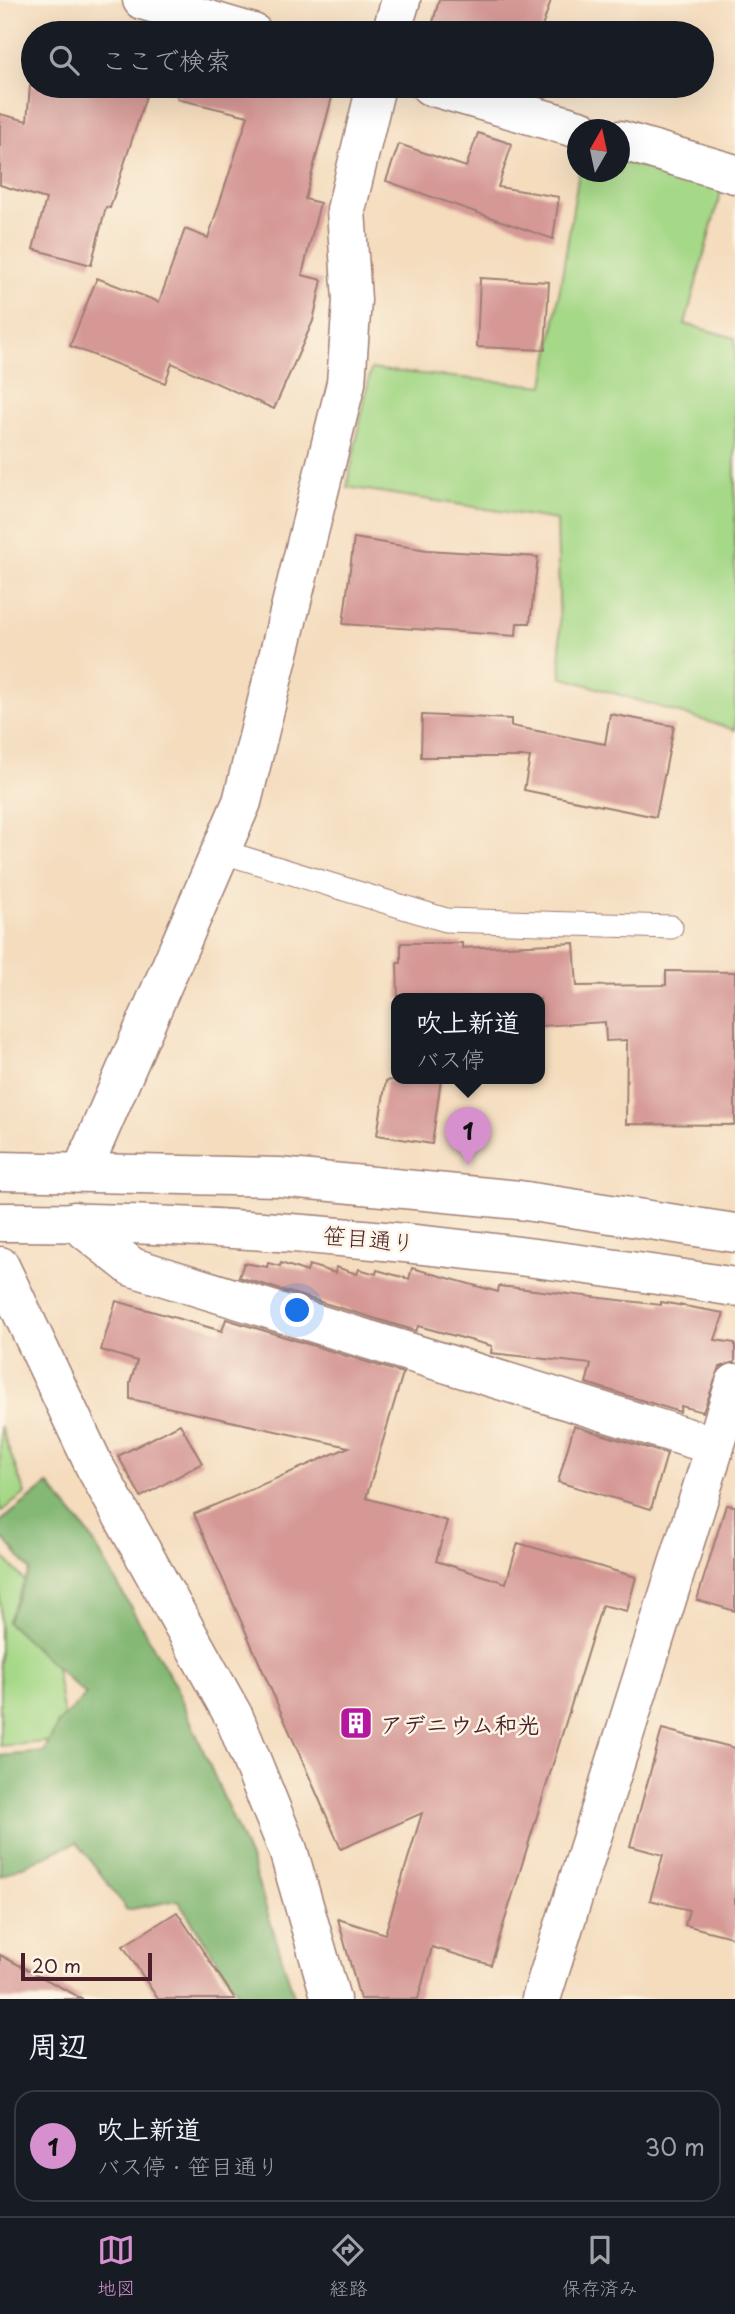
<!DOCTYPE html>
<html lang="ja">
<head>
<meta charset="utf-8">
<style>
  :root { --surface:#171b24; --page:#20242c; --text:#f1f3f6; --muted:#9ea1a6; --line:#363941; --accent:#d690ce }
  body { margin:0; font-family:"Playpen Sans","Klee One",sans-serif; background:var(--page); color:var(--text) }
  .compass { position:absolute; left:567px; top:119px; width:63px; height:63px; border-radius:50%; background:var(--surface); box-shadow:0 7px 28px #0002; rotate:9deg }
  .scale { position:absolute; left:21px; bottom:18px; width:131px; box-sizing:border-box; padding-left:7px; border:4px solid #4a1f2b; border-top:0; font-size:19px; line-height:24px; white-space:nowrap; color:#4a1f2b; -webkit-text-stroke:5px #fcf5e5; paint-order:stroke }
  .you { position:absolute; left:298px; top:1311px; width:24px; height:24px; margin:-18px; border:5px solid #fff; border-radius:50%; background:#1a73e8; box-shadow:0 0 0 10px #1a73e833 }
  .badge { display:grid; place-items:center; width:46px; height:46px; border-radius:50%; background:var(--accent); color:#111; font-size:23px; font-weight:700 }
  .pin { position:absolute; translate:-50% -58px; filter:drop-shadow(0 2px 4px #0008) }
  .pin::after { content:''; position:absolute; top:37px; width:24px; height:21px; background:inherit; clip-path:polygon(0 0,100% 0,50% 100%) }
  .popup { position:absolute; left:391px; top:993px; width:154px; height:91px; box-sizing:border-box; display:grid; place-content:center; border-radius:14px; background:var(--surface); filter:drop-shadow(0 2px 5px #0005); font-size:23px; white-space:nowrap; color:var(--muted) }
  .popup b { font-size:26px; color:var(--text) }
  .popup::after { content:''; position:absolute; left:50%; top:100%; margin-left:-14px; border:14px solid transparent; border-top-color:var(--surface) }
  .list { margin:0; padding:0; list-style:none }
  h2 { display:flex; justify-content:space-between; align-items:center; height:91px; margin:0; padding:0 28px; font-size:30px }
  h2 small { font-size:23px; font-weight:400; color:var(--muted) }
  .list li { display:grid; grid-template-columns:46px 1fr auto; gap:21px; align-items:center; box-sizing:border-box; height:112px; margin:0 14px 14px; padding:0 14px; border:2px solid var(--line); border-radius:21px }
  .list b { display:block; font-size:26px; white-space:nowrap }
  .list p { margin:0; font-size:23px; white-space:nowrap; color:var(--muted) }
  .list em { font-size:23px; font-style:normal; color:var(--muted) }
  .icon { flex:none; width:38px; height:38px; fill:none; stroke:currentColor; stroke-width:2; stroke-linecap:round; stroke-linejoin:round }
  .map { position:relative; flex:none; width:735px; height:1999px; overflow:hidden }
  .search { position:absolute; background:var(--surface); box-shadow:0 7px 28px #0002; left:21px; right:21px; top:21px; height:77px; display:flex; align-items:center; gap:18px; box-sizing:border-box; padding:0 24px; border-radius:38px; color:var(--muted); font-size:26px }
  .sheet { height:217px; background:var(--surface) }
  nav { display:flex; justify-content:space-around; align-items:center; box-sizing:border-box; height:98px; border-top:2px solid var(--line); background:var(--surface); font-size:19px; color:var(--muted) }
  nav a { display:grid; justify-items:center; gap:4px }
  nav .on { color:var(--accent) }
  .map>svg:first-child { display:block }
  .green { fill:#a5d887; stroke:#787c59; stroke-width:2 }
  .forest { fill:#84b874; stroke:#676c50; stroke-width:2 }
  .building { fill:#d59895 }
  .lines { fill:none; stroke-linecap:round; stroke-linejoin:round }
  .service-casing { stroke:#9f7e74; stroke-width:25 }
  .minor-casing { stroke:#9f7e74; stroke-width:41 }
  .tertiary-casing { stroke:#9f7e74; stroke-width:41 }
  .primary-casing { stroke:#9f7e74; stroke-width:41 }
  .service { stroke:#fff; stroke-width:23 }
  .minor { stroke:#fff; stroke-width:38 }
  .tertiary { stroke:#fff; stroke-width:38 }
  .primary { stroke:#fff; stroke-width:38 }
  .labels { text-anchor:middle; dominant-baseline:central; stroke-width:5; stroke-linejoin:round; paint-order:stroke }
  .street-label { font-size:23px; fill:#4a1f2b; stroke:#fcf5e5 }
  .poi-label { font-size:23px; font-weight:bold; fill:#4a1f2b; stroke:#fcf5e5; text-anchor:start }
</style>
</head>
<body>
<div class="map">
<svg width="735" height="1999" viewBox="0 0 735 1999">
  <rect width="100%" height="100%" fill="#fcf5e5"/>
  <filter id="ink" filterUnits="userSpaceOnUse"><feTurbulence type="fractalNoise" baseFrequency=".0143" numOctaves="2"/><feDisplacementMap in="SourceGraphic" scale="14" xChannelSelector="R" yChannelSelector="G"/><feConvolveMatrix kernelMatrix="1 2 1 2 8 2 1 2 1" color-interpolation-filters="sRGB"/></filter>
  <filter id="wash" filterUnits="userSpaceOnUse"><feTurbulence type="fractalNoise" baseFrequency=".00686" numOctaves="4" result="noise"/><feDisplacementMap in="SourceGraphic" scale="28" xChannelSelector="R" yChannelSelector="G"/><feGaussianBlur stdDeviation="1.57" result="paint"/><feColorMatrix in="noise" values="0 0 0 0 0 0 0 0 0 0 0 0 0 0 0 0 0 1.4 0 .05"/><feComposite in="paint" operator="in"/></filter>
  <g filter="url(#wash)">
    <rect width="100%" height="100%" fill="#f4dcbd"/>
    <g class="green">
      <path d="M 620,161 L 723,184 L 685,324 L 735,338 L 735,730 L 561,677 L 557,520 L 347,487 L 371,369 L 544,386 L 579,172 L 620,172 Z"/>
      <path d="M 0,1425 L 25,1494 L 0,1512 Z"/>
      <path d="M 0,1553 L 45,1604 L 68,1740 L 0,1746 Z"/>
    </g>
    <path class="forest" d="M 48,1484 L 89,1534 L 175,1685 L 251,1861 L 295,1999 L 242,1999 L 178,1900 L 127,1910 L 77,1842 L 0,1876 L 0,1756 L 44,1752 L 58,1723 L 86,1695 L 7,1622 L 30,1570 L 0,1534 L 0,1522 Z"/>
    <g id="blocks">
      <g class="building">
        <path d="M 439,0 L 551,0 L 540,33 L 430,33 Z"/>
        <path d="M 30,86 L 335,86 L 305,199 L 320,203 L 302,275 L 322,280 L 313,321 L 274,409 L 172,363 L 165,383 L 70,346 L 97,278 L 159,302 L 185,229 L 208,238 L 248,116 L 177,99 L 178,95 L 149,87 L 110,208 L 106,207 L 91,265 L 33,249 L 46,199 L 0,185 L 0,114 L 27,121 Z"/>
        <path d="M 478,133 L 512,144 L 498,187 L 559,197 L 553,239 L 386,181 L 399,144 L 466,167 Z"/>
        <path d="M 480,278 L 549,282 L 545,350 L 477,347 Z"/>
        <path d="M 354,538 L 427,550 L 538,557 L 530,623 L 517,623 L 516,636 L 343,624 Z"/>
        <path d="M 610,714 L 674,726 L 656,817 L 524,790 L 530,757 L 421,757 L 422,715 L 511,719 L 511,726 L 605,744 Z"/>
        <path d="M 401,943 L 462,943 L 462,948 L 574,943 L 577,986 L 666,985 L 666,971 L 735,972 L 735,1125 L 626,1124 L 627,1040 L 606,1041 L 605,1022 L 540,1026 L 540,999 L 398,999 L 397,963 L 401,963 Z"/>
        <path d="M 400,1079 L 441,1079 L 432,1144 L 377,1135 L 386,1081 Z"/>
        <path d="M 244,1263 L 267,1267 L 268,1263 L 280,1266 L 281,1263 L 307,1272 L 309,1265 L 335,1273 L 336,1267 L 357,1274 L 359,1269 L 376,1274 L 377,1270 L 409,1279 L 412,1268 L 498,1292 L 499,1286 L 661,1305 L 661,1302 L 724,1313 L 715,1340 L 735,1343 L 735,1362 L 720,1367 L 703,1412 L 681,1406 L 680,1412 L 586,1383 L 591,1364 L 491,1353 L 492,1346 L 418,1326 L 416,1331 L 239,1277 Z"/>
        <path d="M 116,1301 L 222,1331 L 226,1319 L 403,1373 L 366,1498 L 447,1521 L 436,1561 L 506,1583 L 518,1543 L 636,1577 L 627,1611 L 602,1605 L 491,1965 L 432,1947 L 418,1999 L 360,1999 L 338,1919 L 385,1934 L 422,1813 L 341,1849 L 194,1514 L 349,1447 L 130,1399 L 130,1383 L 137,1361 L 101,1350 Z"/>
        <path d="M 180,1424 L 202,1463 L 141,1497 L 118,1456 Z"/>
        <path d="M 574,1426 L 667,1454 L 651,1509 L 558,1482 Z"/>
        <path d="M 726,1505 L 735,1506 L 735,1611 L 697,1600 Z"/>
        <path d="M 662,1729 L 735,1748 L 735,1938 L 685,1925 L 689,1910 L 650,1900 L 663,1855 L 630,1846 Z"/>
        <path d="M 177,1912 L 235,1999 L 158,1999 L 123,1946 Z"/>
        <path d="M 0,1955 L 83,1999 L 0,1999 Z"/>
      </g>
    </g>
  </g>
  <g filter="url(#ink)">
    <use href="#blocks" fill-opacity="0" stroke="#9f7e74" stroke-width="2"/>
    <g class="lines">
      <defs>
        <path id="service" d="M 220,851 L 446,920 L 671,927"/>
        <g id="minor">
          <path d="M 142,0 L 253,33"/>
          <path d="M 391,33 L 401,0"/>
          <path d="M 430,86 L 582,130"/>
          <path d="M 620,140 L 735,174"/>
          <path d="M 82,1171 L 242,802 L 346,383 L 352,300 L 346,210 L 376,86"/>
          <path d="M 74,1221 L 132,1267 L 715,1446"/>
          <path d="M 541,1999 L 735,1383"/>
        </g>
        <path id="tertiary" d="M 0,1266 L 94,1465 L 234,1717 L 288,1850 L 331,1999"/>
        <g id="primary">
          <path d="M 0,1171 L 279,1177 L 519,1200 L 735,1233"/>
          <path d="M 0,1222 C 247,1221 491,1248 735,1287"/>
        </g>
      </defs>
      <use href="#service" class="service-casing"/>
      <use href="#minor" class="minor-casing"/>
      <use href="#tertiary" class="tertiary-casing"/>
      <use href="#primary" class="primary-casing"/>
      <use href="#service" class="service"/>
      <use href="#minor" class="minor"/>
      <use href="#tertiary" class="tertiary"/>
      <use href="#primary" class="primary"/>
    </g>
  </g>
  <defs>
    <symbol id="building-square" viewBox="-11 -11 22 22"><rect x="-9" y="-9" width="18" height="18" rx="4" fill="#b5179e" stroke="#fcf5e5"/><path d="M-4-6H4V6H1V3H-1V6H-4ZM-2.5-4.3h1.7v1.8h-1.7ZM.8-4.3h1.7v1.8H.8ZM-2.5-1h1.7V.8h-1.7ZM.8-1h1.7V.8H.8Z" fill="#fff"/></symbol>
  </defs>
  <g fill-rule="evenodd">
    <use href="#building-square" x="337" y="1704" width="38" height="38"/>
  </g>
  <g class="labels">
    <g class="street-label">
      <text transform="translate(369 1238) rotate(5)">笹目通り</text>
    </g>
    <g class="poi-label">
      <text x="380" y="1723">アデニウム和光</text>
    </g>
  </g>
</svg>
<svg class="compass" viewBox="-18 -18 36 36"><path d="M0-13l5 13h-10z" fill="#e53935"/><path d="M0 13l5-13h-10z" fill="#9ea1a6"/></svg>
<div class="scale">20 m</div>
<div class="you"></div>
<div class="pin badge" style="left:468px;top:1165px">1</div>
<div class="popup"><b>吹上新道</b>バス停</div>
<div class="search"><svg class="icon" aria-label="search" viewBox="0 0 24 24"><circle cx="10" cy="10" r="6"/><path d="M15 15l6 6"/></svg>ここで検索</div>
</div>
<section class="sheet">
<h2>周辺<small></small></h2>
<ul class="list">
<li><span class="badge">1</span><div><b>吹上新道</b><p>バス停 · 笹目通り</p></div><em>30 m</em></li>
</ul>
</section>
<nav>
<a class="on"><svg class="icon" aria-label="map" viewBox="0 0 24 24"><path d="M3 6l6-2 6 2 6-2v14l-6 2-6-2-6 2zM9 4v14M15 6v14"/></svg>地図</a>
<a><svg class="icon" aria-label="directions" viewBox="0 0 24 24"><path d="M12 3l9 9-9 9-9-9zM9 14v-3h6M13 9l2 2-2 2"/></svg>経路</a>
<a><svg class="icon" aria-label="saved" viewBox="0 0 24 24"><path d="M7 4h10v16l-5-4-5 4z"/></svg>保存済み</a>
</nav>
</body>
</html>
